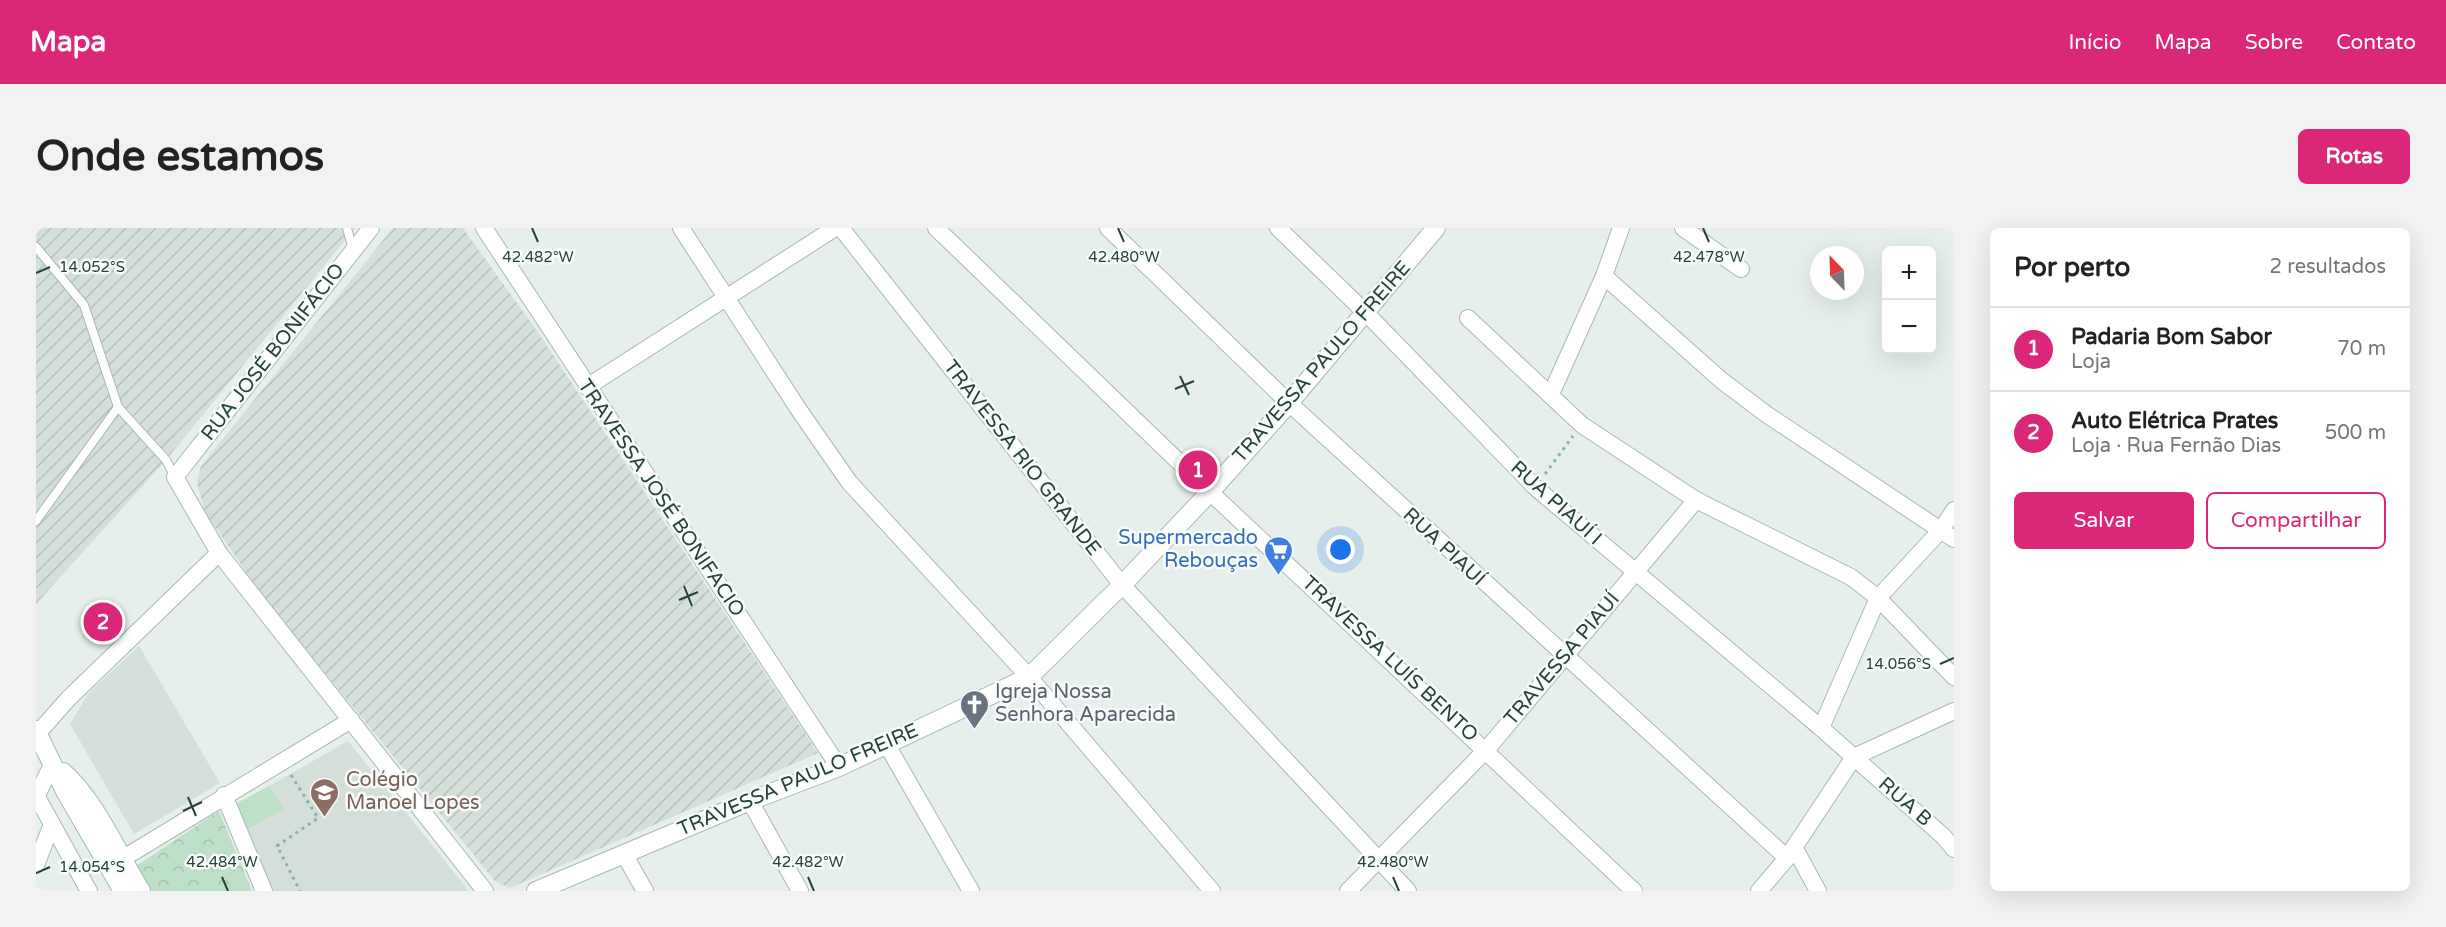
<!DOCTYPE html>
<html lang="pt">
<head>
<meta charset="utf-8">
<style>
  :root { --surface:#fff; --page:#f2f2f2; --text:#222; --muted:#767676; --line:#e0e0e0; --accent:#db2777 }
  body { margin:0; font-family:"Varela Round",sans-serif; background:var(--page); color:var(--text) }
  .controls { position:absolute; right:18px; top:18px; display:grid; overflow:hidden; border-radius:9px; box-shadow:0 6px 24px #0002 }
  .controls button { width:54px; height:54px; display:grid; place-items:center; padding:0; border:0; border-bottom:2px solid var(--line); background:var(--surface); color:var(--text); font:30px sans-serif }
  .compass { position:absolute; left:1774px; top:18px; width:54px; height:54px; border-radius:50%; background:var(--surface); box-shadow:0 6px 24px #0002; rotate:337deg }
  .you { position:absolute; left:1305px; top:322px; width:21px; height:21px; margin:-15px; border:4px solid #fff; border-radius:50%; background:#1a73e8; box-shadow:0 0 0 9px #1a73e833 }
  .badge { display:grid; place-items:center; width:39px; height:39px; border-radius:50%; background:var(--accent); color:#fff; font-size:20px; font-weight:700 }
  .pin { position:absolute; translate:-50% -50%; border:3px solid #fff; box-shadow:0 2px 6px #0006 }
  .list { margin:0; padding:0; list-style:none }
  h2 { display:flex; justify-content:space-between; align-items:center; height:78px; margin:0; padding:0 24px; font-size:26px }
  h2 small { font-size:20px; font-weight:400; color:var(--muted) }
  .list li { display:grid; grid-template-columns:39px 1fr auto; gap:18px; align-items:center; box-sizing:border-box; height:84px; padding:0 24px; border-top:2px solid var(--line) }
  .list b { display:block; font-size:22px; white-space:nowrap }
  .list p { margin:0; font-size:20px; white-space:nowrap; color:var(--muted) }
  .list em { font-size:20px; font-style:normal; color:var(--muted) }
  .actions { display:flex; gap:12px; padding:18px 24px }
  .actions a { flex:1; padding:14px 0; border:2px solid var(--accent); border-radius:9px; text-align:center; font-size:21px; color:var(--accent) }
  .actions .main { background:var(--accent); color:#fff }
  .map { position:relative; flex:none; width:1918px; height:663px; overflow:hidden; border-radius:9px }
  header { display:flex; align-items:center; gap:36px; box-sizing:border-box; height:84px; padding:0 30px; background:var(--accent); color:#fff }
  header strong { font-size:28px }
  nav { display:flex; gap:33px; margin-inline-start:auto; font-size:21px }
  .intro { display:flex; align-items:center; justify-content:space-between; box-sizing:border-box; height:144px; padding:0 36px }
  h1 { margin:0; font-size:42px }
  .button { padding:15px 27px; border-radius:9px; background:var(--accent); color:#fff; font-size:21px; font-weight:700 }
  main { display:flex; gap:36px; padding:0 36px }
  aside { flex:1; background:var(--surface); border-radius:9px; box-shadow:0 6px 24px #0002 }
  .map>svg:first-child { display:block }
  .built { fill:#d4dfda }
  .industrial { fill:url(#industrial-furrows) }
  .grass { fill:#bfe0c8 }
  .park { fill:url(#park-crowns) }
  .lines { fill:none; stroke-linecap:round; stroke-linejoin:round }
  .service-casing { stroke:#a8b8b2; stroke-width:10 }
  .minor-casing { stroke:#a8b8b2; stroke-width:18 }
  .tertiary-casing { stroke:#a8b8b2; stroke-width:20 }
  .secondary-casing { stroke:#a4bbb3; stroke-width:20 }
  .path { stroke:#86b3a5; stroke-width:3; stroke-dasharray:3 4.5; stroke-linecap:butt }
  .service { stroke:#fff; stroke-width:8 }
  .minor { stroke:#fff; stroke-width:16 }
  .tertiary { stroke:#fff; stroke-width:18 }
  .secondary { stroke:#fff; stroke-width:18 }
  .ticks { fill:none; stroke:#24423a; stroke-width:2 }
  .labels { text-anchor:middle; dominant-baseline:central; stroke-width:5; stroke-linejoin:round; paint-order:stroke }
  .street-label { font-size:20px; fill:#24423a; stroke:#f7fbf9 }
  .shop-label { font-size:20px; fill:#366cbe; stroke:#f7fbf9; text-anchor:end }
  .worship-label { font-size:20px; fill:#5b616d; stroke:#f7fbf9; text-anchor:start }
  .education-label { font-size:20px; fill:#785e54; stroke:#f7fbf9; text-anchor:start }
  .ticks-label { font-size:15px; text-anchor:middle; fill:#24423a; stroke:#f7fbf9; stroke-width:5; stroke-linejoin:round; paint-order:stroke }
</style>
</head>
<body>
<header>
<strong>Mapa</strong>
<nav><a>Início</a><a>Mapa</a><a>Sobre</a><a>Contato</a></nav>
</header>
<div class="intro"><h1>Onde estamos</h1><a class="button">Rotas</a></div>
<main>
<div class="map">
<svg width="1918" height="663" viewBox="0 0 1918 663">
  <defs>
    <pattern id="industrial-furrows" width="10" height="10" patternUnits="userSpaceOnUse" patternTransform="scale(1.5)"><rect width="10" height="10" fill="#d4dfda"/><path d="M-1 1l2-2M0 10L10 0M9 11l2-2" fill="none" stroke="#b6c1bc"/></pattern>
    <pattern id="park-crowns" width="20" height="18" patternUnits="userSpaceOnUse" patternTransform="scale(1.5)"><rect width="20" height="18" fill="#bfe0c8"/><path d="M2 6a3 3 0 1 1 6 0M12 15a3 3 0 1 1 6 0" fill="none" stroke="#a4c1ad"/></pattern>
  </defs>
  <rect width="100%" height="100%" fill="#e6efeb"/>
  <g class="built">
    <path d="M 103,418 L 184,555 L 98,606 L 34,496 L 52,466 Z"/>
    <path d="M 312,513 L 430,659 L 432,663 L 237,663 L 210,602 L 233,558 Z"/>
  </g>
  <g class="industrial">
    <path d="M 0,0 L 319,0 L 130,232 L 0,376 Z"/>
    <path d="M 357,0 L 427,0 L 501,103 L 782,525 L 474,660 L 459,653 L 229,371 L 169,284 L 161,255 L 165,238 Z"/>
  </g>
  <path class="grass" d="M 233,558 L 248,581 L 210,602 L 199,576 Z"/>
  <path class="park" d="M 183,583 L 216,663 L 115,663 L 100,638 Z"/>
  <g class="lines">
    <defs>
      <g id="service">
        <path d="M 311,0 L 317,22"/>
        <path d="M 0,19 L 48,77 L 82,179 L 130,232 L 139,249"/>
        <path d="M 0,293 L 82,179"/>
      </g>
      <g id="minor">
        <path d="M 335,0 L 139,249 L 183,325 L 449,663"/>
        <path d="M 448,0 L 803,539"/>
        <path d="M 645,0 L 763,182 L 813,254 L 993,449 L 1176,663"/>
        <path d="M 805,0 L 1086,357 L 1372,663"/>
        <path d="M 900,0 L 1174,264 L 1598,663"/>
        <path d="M 1072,0 L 1253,175 L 1751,630"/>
        <path d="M 1242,0 L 1330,85 L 1500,260 L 1785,500 L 1907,608 L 1918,621"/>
        <path d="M 1647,0 L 1705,41"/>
        <path d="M 1568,48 L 1685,152 L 1730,186 L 1918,311"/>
        <path d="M 1432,90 L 1546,197 L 1660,272 L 1815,349 L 1842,370 L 1918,449"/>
        <path d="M 551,159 L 799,0"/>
        <path d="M 1515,166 L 1568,48 L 1585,0"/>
        <path d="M 1785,500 L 1842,370 L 1905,302 L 1918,282"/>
        <path d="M 2,505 L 32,471 L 183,325"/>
        <path d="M 851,517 L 935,663"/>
        <path d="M 0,567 L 53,663"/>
        <path d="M 188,567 L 228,663"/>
        <path d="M 0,569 L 17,535"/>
        <path d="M 714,573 L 764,663"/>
        <path d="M 1758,619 L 1782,663"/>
        <path d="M 588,626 L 609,663"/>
        <path d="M 86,631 L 315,492"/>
        <path d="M 0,637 L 16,596"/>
        <path d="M 1312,663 L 1451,521 L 1660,272"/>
        <path d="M 1723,663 L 1751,630 L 1818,529 L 1918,483"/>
      </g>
      <path id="tertiary" d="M 500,663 L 714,573 L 803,539 L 993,449 L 1086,357 L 1174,264 L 1253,175 L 1400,0"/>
      <g id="secondary">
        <path d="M 0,502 L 29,563 L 87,663"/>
        <path d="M 27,544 C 61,575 81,624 105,663"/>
      </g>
    </defs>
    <use href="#service" class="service-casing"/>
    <use href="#minor" class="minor-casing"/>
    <use href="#tertiary" class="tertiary-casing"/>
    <use href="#secondary" class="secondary-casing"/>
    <g class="path">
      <path d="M 1509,246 L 1537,208"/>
      <path d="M 255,547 L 282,590 L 241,618 L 264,663"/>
    </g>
    <use href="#service" class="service"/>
    <use href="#minor" class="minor"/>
    <use href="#tertiary" class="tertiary"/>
    <use href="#secondary" class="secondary"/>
  </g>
  <path class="ticks" d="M 496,0 L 502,14M 1082,0 L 1088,14M 1667,0 L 1673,14M 0,45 L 14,39M 1144,148 L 1153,167M 1139,161 L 1158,153M 648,358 L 656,378M 643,372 L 662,364M 1904,436 L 1918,430M 152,569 L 160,588M 147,583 L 166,574M 0,645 L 14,639M 186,649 L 192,663M 772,649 L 778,663M 1357,649 L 1363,663"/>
  <defs>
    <symbol id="supermarket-pin" viewBox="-11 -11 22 30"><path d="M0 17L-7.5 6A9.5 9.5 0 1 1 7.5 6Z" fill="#3f7fe0" stroke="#f7fbf9"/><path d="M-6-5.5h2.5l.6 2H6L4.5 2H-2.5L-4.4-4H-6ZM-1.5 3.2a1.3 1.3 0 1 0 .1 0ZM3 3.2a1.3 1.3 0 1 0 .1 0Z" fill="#fff"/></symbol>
    <symbol id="church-pin" viewBox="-11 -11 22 30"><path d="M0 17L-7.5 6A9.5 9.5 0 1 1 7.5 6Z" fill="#6b7280" stroke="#f7fbf9"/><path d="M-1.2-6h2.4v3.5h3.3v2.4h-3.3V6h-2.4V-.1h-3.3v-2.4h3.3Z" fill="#fff"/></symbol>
    <symbol id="school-pin" viewBox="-11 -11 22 30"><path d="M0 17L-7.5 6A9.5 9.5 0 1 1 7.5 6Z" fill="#8d6e63" stroke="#f7fbf9"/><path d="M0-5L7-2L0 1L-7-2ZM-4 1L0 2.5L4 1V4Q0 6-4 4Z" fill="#fff"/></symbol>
  </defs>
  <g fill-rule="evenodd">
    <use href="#supermarket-pin" x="1226" y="306" width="33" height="45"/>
    <use href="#church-pin" x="922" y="460" width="33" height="45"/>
    <use href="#school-pin" x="272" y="548" width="33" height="45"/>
  </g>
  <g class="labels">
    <g class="street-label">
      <text transform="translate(237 124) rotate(-52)">RUA JOSÉ BONIFÁCIO</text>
      <text transform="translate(1286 134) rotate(-49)">TRAVESSA PAULO FREIRE</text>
      <text transform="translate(986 230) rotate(52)">TRAVESSA RIO GRANDE</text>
      <text transform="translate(625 270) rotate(56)">TRAVESSA JOSÉ BONIFACIO</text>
      <text transform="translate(1520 275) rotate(42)">RUA PIAUÍ I</text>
      <text transform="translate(1408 319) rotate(43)">RUA PIAUÍ</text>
      <text transform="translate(1354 431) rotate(43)">TRAVESSA LUÍS BENTO</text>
      <text transform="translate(1526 431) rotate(-50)">TRAVESSA PIAUÍ</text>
      <text transform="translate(762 552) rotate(-23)">TRAVESSA PAULO FREIRE</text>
      <text transform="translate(1869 574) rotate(41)">RUA B</text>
    </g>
    <g class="shop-label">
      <text x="1222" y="310">Supermercado<tspan x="1222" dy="23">Rebouças</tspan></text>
    </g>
    <g class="worship-label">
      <text x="959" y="464">Igreja Nossa<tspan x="959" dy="23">Senhora Aparecida</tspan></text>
    </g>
    <g class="education-label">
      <text x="310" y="552">Colégio<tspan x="310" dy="23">Manoel Lopes</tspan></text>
    </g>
  </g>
  <g class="ticks-label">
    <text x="502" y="34">42.482°W</text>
    <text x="1088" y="34">42.480°W</text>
    <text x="1673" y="34">42.478°W</text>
    <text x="56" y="44">14.052°S</text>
    <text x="1862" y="441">14.056°S</text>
    <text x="186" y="639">42.484°W</text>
    <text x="772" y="639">42.482°W</text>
    <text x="1357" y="639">42.480°W</text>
    <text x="56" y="644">14.054°S</text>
  </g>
</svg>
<div class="controls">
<button>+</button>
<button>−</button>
</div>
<svg class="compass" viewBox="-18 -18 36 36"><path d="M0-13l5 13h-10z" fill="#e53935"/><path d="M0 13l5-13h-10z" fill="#767676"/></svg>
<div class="you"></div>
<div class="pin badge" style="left:1162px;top:242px">1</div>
<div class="pin badge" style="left:67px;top:394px">2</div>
</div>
<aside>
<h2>Por perto<small>2 resultados</small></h2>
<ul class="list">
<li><span class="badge">1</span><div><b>Padaria Bom Sabor</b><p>Loja</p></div><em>70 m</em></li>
<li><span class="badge">2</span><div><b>Auto Elétrica Prates</b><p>Loja · Rua Fernão Dias</p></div><em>500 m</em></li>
</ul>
<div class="actions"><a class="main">Salvar</a><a>Compartilhar</a></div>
</aside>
</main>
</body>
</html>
